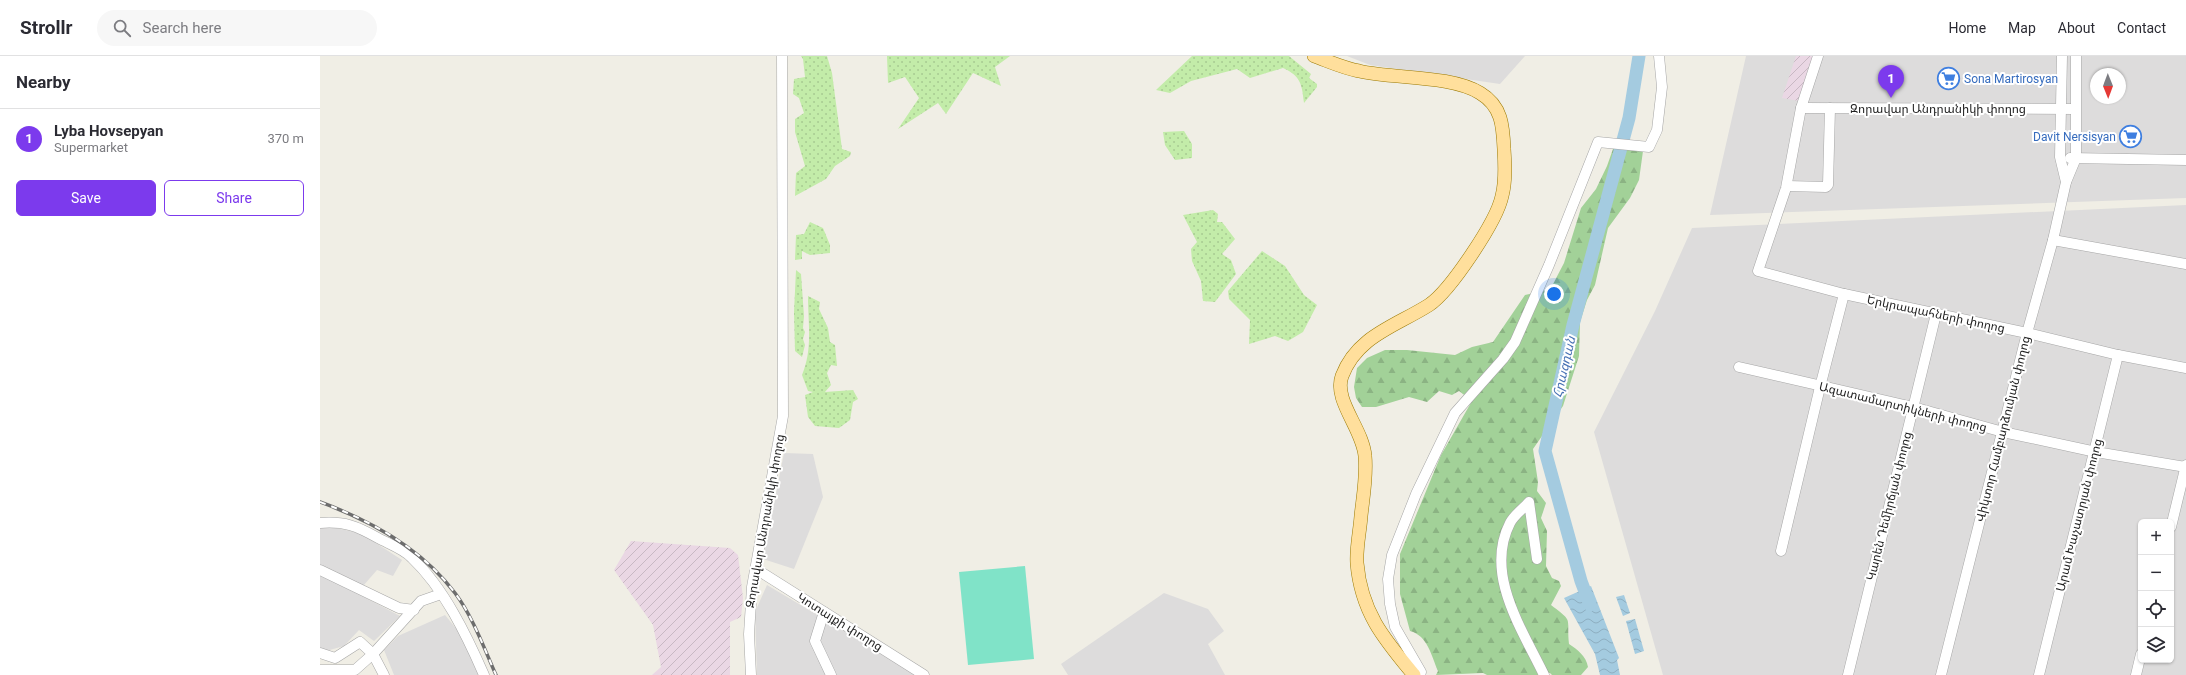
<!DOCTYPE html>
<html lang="en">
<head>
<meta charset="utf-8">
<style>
  :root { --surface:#fff; --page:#f7f7f7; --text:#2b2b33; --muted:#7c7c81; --line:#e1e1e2; --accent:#7c3aed }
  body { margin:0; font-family:Roboto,"Noto Sans Armenian",sans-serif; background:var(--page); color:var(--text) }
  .controls { position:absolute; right:12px; bottom:12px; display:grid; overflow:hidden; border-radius:6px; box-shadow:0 1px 3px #0004 }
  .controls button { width:36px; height:36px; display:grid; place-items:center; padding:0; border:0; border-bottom:1px solid var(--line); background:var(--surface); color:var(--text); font:20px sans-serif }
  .compass { position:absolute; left:1770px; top:12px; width:36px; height:36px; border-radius:50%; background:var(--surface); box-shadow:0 1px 3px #0004; rotate:179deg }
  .you { position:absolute; left:1234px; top:238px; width:14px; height:14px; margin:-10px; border:3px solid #fff; border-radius:50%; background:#1a73e8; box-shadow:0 0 0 6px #1a73e833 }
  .badge { display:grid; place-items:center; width:26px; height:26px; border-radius:50%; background:var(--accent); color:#fff; font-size:13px; font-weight:700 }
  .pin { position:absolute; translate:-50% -33px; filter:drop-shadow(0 1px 2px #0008) }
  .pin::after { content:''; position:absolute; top:21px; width:14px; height:12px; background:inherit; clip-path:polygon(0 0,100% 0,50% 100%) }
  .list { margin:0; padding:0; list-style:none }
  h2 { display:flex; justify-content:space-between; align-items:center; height:52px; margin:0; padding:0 16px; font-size:17px }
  h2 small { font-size:13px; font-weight:400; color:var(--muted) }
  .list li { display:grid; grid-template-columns:26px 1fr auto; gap:12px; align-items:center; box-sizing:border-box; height:60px; padding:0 16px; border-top:1px solid var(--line) }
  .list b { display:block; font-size:15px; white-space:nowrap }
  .list p { margin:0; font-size:13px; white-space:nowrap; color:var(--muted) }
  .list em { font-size:13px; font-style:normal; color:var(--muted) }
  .actions { display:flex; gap:8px; padding:12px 16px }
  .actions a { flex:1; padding:9px 0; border:1px solid var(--accent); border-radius:6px; text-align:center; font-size:14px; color:var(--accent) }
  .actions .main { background:var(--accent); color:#fff }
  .icon { flex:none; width:22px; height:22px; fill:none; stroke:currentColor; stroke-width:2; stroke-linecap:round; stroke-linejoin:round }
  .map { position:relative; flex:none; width:1866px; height:619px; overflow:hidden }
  header { display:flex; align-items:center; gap:24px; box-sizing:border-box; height:56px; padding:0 20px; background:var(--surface); border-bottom:1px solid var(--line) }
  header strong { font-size:19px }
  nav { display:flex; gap:22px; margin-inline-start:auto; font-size:14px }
  .search { width:280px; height:36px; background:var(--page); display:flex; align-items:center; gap:10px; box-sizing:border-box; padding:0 14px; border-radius:22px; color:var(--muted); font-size:15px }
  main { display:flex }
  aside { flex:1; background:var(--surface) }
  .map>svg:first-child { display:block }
  .residential { fill:#dddcdc; fill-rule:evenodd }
  .industrial { fill:url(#industrial-furrows) }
  .grass { fill:url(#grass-dots) }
  .forest { fill:url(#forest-firs) }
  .pitch { fill:#80e3c8 }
  .water { fill:url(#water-waves) }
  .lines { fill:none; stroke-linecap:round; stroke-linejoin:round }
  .river { stroke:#a4cbe0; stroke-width:13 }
  .minor-casing { stroke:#a6a6a6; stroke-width:11 }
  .major-casing { stroke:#9b7900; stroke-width:14 }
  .minor { stroke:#fff; stroke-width:10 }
  .major { stroke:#ffdf9c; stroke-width:13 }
  .rail-casing { stroke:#6d6d6d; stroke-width:3.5 }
  .rail { stroke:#fff; stroke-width:2; stroke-dasharray:6; stroke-linecap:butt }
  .labels { text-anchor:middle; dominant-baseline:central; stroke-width:4; stroke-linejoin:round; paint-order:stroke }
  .shop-label { font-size:12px; fill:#366cbe; stroke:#fff; text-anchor:start }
  .street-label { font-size:12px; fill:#1f1f1f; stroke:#fff }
  .water-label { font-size:13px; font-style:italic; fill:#4771b4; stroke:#fff }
</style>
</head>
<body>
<header>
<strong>Strollr</strong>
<div class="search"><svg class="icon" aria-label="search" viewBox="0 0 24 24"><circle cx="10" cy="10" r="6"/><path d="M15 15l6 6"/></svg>Search here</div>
<nav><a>Home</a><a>Map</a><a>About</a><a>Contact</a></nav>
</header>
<main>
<aside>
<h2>Nearby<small></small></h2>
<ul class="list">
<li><span class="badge">1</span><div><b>Lyba Hovsepyan</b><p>Supermarket</p></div><em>370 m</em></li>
</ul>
<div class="actions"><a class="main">Save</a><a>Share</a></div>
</aside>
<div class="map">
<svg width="1866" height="619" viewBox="0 0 1866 619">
  <defs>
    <pattern id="industrial-furrows" width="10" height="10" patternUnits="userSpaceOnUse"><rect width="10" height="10" fill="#ead7e4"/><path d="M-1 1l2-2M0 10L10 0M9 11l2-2" fill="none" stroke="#c8b8c3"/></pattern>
    <pattern id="grass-dots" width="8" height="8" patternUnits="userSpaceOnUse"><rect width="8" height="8" fill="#c3eca9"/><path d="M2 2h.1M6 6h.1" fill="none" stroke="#a7ca91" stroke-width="1.8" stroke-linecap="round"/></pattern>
    <pattern id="forest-firs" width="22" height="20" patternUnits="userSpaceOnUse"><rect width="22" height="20" fill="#a2d198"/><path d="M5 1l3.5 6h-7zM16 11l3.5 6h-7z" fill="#8bb383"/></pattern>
    <pattern id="water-waves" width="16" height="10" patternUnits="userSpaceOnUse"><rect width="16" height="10" fill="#a4cbe0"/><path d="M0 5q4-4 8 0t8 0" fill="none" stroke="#8daec0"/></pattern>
  </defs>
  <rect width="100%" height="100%" fill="#f0eee5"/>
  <g class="residential">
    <path d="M 1027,0 L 1205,0 L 1180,28 L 1050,9 Z"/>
    <path d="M 1426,0 L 1866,0 L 1866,142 L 1390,159 ZM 1776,18 L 1800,18 L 1800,42 L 1776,42 Z"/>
    <path d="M 1866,149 L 1866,619 L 1343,619 L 1274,376 L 1335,255 L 1372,172 ZM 1821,466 L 1851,466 L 1851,604 L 1821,604 Z"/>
    <path d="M 464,397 L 493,398 L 503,441 L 474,513 L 443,503 Z"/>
    <path d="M 9,470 L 42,478 L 82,504 L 73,520 L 57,514 L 43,530 L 0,510 L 0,471 Z"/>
    <path d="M 0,518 L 80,560 L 54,585 L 39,574 L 24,590 L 6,595 L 0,593 Z"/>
    <path d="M 447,529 L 526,576 L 595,619 L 437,619 L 435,556 Z"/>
    <path d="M 844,537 L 888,553 L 904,575 L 888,588 L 905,619 L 748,619 L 741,608 Z"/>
    <path d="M 125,559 L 148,587 L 161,619 L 74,619 L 64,594 L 78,580 Z"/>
  </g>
  <g class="industrial">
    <path d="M 1476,0 L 1493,0 L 1479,45 L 1462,42 Z"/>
    <path d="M 311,485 L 410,492 L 418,499 L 423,542 L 421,561 L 410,566 L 410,619 L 332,619 L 341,611 L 333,569 L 294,514 Z"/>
  </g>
  <g class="grass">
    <path d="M 481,0 L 507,0 L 512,17 L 522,93 L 531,96 L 530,100 L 515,110 L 506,123 L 475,140 L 476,117 L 485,110 L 475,76 L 475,63 L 484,57 L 479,42 L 473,38 L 474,23 L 485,21 L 483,3 Z"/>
    <path d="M 567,0 L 690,0 L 675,11 L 681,30 L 653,17 L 626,58 L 618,47 L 578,73 L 599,42 L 585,21 L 568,27 Z"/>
    <path d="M 872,0 L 969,0 L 991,18 L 989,22 L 997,28 L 997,31 L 984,47 C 982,29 981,20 963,12 L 930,22 L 917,13 L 871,25 L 850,37 L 836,34 Z"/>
    <path d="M 864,75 L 872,88 L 872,102 L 855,104 L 845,89 L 843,76 Z"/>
    <path d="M 893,154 L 898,158 L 897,166 L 902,166 L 915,183 L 902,198 L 911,204 L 916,218 L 895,246 L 883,245 L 881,225 L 872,205 L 871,193 L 877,186 L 863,159 Z"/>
    <path d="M 490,166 L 503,172 L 510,189 L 510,197 L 490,199 L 482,195 L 482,203 L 475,204 L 476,179 L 484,178 Z"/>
    <path d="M 942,195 L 965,210 L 984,239 L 997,249 L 983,276 L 968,285 L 955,280 L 929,288 L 930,264 L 909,243 L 908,235 Z"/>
    <path d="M 476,214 L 481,218 L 484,260 L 483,272 L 485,276 L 483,283 L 485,289 L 482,301 L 475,295 L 474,256 Z"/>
    <path d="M 488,240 L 500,246 L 499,253 L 508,272 L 510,286 L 515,289 L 517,310 L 511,309 L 507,317 L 511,329 L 505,336 L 533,334 L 538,343 L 533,346 L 530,364 L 519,372 L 495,370 L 488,361 L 485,339 L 493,336 L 488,335 L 482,319 C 493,293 488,268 488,240 Z"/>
  </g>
  <path class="forest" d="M 1317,92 L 1323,95 L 1319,124 L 1310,142 L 1288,172 L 1275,229 L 1267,244 L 1260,266 L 1259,300 L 1243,350 L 1213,393 L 1218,426 L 1217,435 L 1226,447 L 1221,462 L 1227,475 L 1226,510 L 1232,522 L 1239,525 L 1241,530 L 1231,549 C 1255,567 1246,561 1249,588 C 1258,594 1266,600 1268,611 L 1261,619 L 1232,619 L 1230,617 L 1217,619 L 1167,619 L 1163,617 L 1116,619 L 1118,615 C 1111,599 1108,580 1090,575 L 1080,538 L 1080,498 L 1121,399 L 1152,345 L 1139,335 L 1132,339 L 1119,335 L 1107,346 L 1089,341 L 1056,351 L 1042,351 L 1036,342 L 1034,331 L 1037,312 L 1047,302 L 1065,294 L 1087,294 L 1135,299 L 1152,291 L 1173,286 L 1205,239 L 1227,234 L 1232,230 L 1244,207 L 1261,152 L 1276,133 L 1287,110 L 1293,93 Z"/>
  <path class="pitch" d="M 705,510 L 714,603 L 648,609 L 639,516 Z"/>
  <g class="water">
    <path d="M 1271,530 L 1299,602 L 1297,604 L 1300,619 L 1280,619 L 1275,598 L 1244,542 Z"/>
    <path d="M 1304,539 L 1310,557 L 1303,560 L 1296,541 Z"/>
    <path d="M 1315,563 L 1324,595 L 1315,598 L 1306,565 Z"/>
  </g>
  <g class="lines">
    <path class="river" d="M 1270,549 L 1261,525 L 1225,395 L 1253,269 L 1309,62 L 1319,0"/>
    <defs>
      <g id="minor">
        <path d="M 1498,0 L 1481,52 L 1466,132 L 1438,215 L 1524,238 L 1707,277 L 1798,299 L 1866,312"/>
        <path d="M 1742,0 L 1740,101 L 1746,126"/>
        <path d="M 1481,52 L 1755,53"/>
        <path d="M 1750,102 L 1866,104"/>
        <path d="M 1467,130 L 1506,131 L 1508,129 L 1510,52"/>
        <path d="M 1733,184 L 1866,208"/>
        <path d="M 1419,311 L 1593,351 L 1683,376 L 1776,396 L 1866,411"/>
        <path d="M 0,467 C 24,465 37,470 58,482 C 69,488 84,493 92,502 C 124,532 147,580 164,619"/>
        <path d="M 1851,471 L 1866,409"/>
        <path d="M 1461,495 L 1500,331 L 1524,238"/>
        <path d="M 1217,503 L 1209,446 C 1203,453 1194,459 1190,467 C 1164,518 1202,573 1224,619"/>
        <path d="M 436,513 L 604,619"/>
        <path d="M 0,514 L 79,552 L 94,554"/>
        <path d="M 504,556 L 495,585 L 511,619"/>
        <path d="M 0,597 L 15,602 L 40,586 L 53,598 L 64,619"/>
        <path d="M 0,614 L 35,614 L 53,598 L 101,545 L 121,538"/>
        <path d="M 431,619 L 429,578 L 432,531 L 463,360 L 462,0"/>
        <path d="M 1100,619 L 1101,616 L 1075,571 L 1070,548 L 1068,523 L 1072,499 L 1096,438 L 1135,357 L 1183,303 L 1195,286 L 1229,209 L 1278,86 L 1329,91 L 1337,74 L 1342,31 L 1339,0"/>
        <path d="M 1528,619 L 1616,258"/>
        <path d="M 1621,619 L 1707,277 L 1733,184 L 1746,126 L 1756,102 L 1756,0"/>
        <path d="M 1719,619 L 1798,299"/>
        <path d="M 1816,619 L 1821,598"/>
      </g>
      <path id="major" d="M 994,0 C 1008,5 1023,12 1039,15 C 1073,23 1131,19 1160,37 C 1182,50 1183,70 1184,93 C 1185,108 1186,125 1182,140 C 1177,165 1130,235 1109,249 C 1076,270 1037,280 1022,320 C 1013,344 1043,373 1045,400 C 1047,420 1043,441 1041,460 C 1040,475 1036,492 1037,507 C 1041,556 1064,583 1094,619"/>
    </defs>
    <use href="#minor" class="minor-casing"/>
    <use href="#major" class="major-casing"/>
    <use href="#minor" class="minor"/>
    <use href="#major" class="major"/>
    <defs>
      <path id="rail" d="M 0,446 C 52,465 101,492 135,537 C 153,561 164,592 176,619"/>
    </defs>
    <use href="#rail" class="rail-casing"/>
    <use href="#rail" class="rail"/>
  </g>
  <defs>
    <symbol id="supermarket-ring" viewBox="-11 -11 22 22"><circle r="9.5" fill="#fff" stroke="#3f7fe0" stroke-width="1.5"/><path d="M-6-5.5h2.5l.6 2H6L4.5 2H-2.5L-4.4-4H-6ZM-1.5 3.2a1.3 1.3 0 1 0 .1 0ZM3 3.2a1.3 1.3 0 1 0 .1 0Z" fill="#3f7fe0"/></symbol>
  </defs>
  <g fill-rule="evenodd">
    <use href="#supermarket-ring" x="1616" y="10" width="25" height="25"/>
    <use href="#supermarket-ring" x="1798" y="68" width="25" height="25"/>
  </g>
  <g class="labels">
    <g class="shop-label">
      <text x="1644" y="23">Sona Martirosyan</text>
      <text x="1796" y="81" text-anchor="end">Davit Nersisyan</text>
    </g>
    <g class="street-label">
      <text x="1618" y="53">Զորավար Անդրանիկի փողոց</text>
      <text transform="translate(1616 258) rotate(12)">Երկրապահների փողոց</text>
      <text transform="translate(1583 351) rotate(14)">Ազատամարտիկների փողոց</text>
      <text transform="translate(1683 373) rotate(-76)">Վիկտոր Համբարձումյան փողոց</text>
      <text transform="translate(1569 450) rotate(-76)">Կարեն Դեմիրճյան փողոց</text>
      <text transform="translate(1759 459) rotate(-76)">Արամ Խաչատրյան փողոց</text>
      <text transform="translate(445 465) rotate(-80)">Զորավար Անդրանիկի փողոց</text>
      <text transform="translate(520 566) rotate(32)">Կոտայքի փողոց</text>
    </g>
    <g class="water-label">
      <text transform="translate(1244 311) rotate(-77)">Հրազդան</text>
    </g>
  </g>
</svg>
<div class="controls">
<button>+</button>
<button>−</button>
<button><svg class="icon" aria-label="locate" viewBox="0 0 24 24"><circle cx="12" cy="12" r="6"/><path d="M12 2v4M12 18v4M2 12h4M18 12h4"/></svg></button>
<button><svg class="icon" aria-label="layers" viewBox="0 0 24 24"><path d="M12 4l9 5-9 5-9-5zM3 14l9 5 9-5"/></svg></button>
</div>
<svg class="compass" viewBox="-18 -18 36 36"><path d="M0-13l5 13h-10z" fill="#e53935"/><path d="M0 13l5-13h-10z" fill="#7c7c81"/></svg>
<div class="you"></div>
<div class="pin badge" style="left:1571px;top:42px">1</div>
</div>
</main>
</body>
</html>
